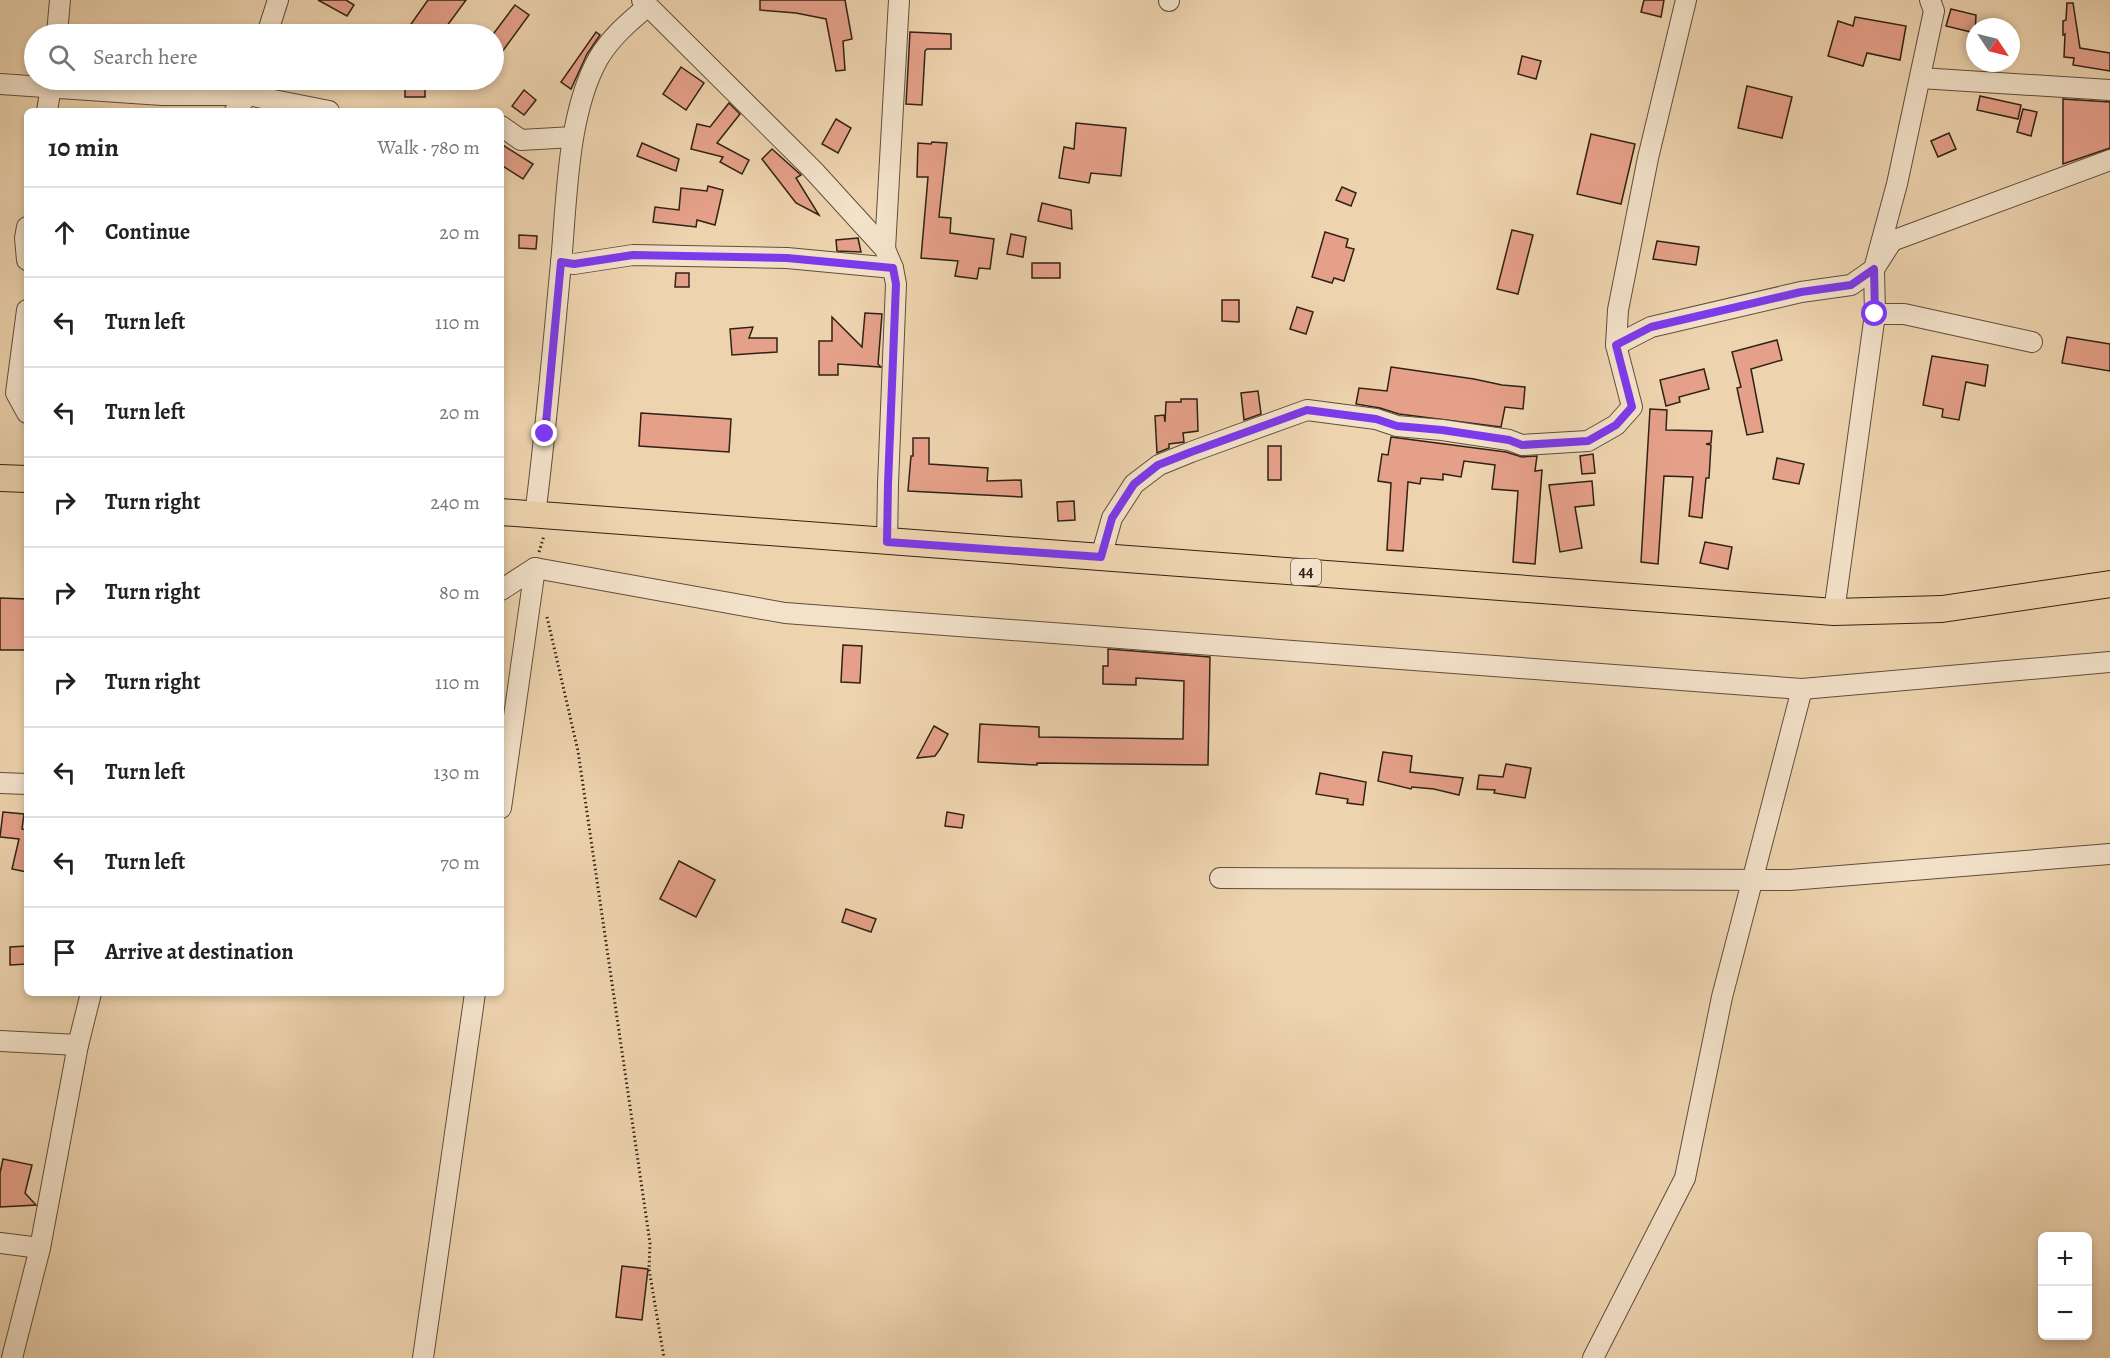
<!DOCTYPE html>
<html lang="en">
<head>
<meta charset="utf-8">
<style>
  :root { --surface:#fff; --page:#f6f6f6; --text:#222; --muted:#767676; --line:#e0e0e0 }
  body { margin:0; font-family:Alegreya,serif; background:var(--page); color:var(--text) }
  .controls { position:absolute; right:18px; bottom:18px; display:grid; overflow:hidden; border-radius:9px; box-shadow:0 3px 9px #0003 }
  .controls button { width:54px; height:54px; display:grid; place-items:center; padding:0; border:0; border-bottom:2px solid var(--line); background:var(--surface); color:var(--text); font:30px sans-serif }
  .compass { position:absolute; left:1966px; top:18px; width:54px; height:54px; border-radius:50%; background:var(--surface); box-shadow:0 3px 9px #0003; rotate:125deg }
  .stop { position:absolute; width:18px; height:18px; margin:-14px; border:4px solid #7c3aed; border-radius:50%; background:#fff }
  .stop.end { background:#7c3aed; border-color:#fff; box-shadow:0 2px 6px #0008 }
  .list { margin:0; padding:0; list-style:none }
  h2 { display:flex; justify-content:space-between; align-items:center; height:78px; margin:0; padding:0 24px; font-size:26px }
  h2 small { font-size:20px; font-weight:400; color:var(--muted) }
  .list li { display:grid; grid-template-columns:39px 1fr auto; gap:18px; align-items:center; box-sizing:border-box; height:90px; padding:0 24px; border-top:2px solid var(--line) }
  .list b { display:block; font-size:22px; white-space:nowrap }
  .list em { font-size:20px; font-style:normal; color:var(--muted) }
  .icon { flex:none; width:33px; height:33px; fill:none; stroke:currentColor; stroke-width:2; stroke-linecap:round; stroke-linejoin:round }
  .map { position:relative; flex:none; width:2110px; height:1358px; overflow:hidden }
  .search { position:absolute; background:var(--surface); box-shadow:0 3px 9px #0003; left:24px; top:24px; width:480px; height:66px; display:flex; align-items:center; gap:15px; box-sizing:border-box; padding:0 21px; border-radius:33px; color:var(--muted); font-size:22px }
  .panel { position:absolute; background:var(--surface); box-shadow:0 3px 9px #0003; left:24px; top:108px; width:480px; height:888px; border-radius:9px }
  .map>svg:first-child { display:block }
  .building { fill:#e5a089; stroke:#312214; stroke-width:1.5 }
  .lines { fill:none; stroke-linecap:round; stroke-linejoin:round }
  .minor-casing { stroke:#604e3a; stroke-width:22 }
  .major-casing { stroke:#312214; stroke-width:28 }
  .path { stroke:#312214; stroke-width:3; stroke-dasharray:1.5 3; stroke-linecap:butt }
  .minor { stroke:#f3e2ca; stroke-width:20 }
  .major { stroke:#edd3ae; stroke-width:26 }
  .route { stroke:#7c3aed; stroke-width:8 }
  .labels { text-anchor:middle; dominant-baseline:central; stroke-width:6; stroke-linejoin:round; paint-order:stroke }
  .shield { fill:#f3e2ca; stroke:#6b5c4b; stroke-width:1.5 }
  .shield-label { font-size:16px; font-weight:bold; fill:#312214 }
</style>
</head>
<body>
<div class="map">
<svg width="2110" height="1358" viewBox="0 0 2110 1358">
  <rect width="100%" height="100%" fill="#edd3ae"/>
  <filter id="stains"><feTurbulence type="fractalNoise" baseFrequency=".00333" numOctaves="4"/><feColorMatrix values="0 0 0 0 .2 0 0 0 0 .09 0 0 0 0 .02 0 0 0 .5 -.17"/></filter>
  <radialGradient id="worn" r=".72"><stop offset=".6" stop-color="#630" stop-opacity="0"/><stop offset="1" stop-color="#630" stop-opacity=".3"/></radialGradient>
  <g class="building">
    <path d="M 318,0 L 346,0 L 354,5 L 347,16 Z"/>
    <path d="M 428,0 L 466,0 L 441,34 L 404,34 Z"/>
    <path d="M 760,0 L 845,0 L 852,39 L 843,41 L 845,70 L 836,71 L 826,19 L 796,13 L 760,10 Z"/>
    <path d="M 1644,0 L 1664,0 L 1661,17 L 1641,12 Z"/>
    <path d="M 2067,3 L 2073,3 L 2080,48 L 2110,53 L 2110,71 L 2073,65 L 2074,58 L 2064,57 L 2065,34 L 2063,35 L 2063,21 L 2066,20 Z"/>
    <path d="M 515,5 L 529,15 L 494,63 L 494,33 Z"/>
    <path d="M 1951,9 L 1976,15 L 1975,33 L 1946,26 Z"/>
    <path d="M 1855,17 L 1906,26 L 1900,60 L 1867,53 L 1863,66 L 1828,56 L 1838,21 L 1853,26 Z"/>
    <path d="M 596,32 L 600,35 L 587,54 L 571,89 L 561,82 Z"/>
    <path d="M 910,32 L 951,34 L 951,49 L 927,49 L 925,51 L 922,105 L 906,104 Z"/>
    <path d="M 1522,56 L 1541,61 L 1536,79 L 1518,74 Z"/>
    <path d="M 681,67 L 704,83 L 686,110 L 663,94 Z"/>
    <rect x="405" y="80" width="20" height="17"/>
    <path d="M 1747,86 L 1792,97 L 1782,138 L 1738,128 Z"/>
    <path d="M 524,90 L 536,100 L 524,115 L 512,106 Z"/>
    <path d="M 1980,96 L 2021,105 L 2018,119 L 1977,110 Z"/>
    <path d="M 2063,99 L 2110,102 L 2110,148 L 2063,164 Z"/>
    <path d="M 729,103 L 740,114 L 717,143 L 749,160 L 742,174 L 720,162 L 723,157 L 691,149 L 697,124 L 710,127 Z"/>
    <path d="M 2023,109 L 2037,112 L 2031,136 L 2017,132 Z"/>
    <path d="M 836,119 L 851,128 L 838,153 L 822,144 Z"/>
    <path d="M 1076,123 L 1126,128 L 1121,176 L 1091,173 L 1089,183 L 1059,178 L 1064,147 L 1074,149 Z"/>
    <path d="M 1949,133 L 1956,149 L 1938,157 L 1931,141 Z"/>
    <path d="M 1591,134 L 1635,144 L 1621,204 L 1577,194 Z"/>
    <path d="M 932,142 L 947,143 L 939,217 L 951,218 L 950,233 L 994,239 L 990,269 L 979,268 L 977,279 L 955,276 L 958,261 L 921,258 L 928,177 L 917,177 L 918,143 L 931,144 Z"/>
    <path d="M 642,143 L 679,159 L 676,171 L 637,156 Z"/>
    <path d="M 501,144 L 533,164 L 523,179 L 501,165 Z"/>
    <path d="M 772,149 L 801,175 L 796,178 L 819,215 L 796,203 L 762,159 Z"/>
    <path d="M 708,186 L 723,190 L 715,225 L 697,220 L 696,227 L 653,222 L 655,207 L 679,210 L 681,188 L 707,191 Z"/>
    <path d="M 1342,187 L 1356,193 L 1351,206 L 1336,200 Z"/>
    <path d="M 1042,203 L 1071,210 L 1072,229 L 1038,221 Z"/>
    <path d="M 1512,230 L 1533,235 L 1518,294 L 1497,289 Z"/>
    <path d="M 1325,232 L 1348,239 L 1346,247 L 1354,249 L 1344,281 L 1334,278 L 1332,283 L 1312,277 Z"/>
    <path d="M 1011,234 L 1026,237 L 1023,257 L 1007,254 Z"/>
    <path d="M 519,235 L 537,236 L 536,249 L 519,248 Z"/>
    <path d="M 858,238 L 861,252 L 837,251 L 836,240 Z"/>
    <path d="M 1657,241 L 1699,247 L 1696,265 L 1653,259 Z"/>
    <rect x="1032" y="263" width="28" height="15"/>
    <path d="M 676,273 L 689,273 L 689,287 L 675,287 Z"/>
    <path d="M 1222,300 L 1239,300 L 1239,322 L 1222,321 Z"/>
    <path d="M 1297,307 L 1313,312 L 1306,334 L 1290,329 Z"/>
    <path d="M 865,313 L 882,314 L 878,364 L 881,367 L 838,364 L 838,375 L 819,375 L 819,341 L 832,341 L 832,317 L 862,347 Z"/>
    <path d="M 753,327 L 749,338 L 777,338 L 777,352 L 732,355 L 730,329 Z"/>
    <path d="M 2067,337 L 2110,344 L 2110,371 L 2062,363 Z"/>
    <path d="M 1777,340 L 1782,360 L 1751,369 L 1763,432 L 1747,435 L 1737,388 L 1741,387 L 1732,352 Z"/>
    <path d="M 1932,356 L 1988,365 L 1985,386 L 1966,382 L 1959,420 L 1942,417 L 1943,409 L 1923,405 Z"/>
    <path d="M 1391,367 L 1474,379 L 1502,385 L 1525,387 L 1523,409 L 1505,407 L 1501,427 L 1399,414 L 1380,408 L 1356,404 L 1359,388 L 1387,391 Z"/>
    <path d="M 1704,369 L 1709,389 L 1679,397 L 1680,402 L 1666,406 L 1660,380 Z"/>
    <path d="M 1258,391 L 1261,414 L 1244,420 L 1241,393 Z"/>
    <path d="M 1181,399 L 1197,399 L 1198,431 L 1183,433 L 1184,442 L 1169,444 L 1169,448 L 1157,453 L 1155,416 L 1164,415 L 1165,422 L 1166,402 L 1181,402 Z"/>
    <path d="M 1650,409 L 1667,410 L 1666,430 L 1712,431 L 1711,443 L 1706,444 L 1711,445 L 1709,478 L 1706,478 L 1702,518 L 1689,516 L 1693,477 L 1664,476 L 1658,564 L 1641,562 Z"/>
    <path d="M 641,413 L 731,419 L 729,452 L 639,446 Z"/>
    <path d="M 1391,437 L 1506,452 L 1522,457 L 1537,456 L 1535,471 L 1542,470 L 1535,564 L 1513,562 L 1518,491 L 1492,489 L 1495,465 L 1464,461 L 1461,477 L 1443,474 L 1443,480 L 1421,478 L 1420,484 L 1408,482 L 1403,551 L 1387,550 L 1391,483 L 1378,481 L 1382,454 L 1388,455 Z"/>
    <path d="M 913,438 L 929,438 L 929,464 L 988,468 L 987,481 L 1021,480 L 1022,497 L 908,491 L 911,456 L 913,456 Z"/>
    <rect x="1268" y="446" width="13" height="34"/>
    <path d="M 1593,454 L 1595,473 L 1582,474 L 1580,456 Z"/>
    <path d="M 1777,458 L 1804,464 L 1799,484 L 1773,479 Z"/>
    <path d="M 1592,481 L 1594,505 L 1575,507 L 1582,548 L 1560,552 L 1549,485 Z"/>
    <path d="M 1074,501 L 1075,520 L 1058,521 L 1057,502 Z"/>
    <path d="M 1705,542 L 1732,547 L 1728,569 L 1700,563 Z"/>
    <path d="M 0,598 L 27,599 L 27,650 L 0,650 Z"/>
    <path d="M 843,645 L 862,646 L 860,683 L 841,682 Z"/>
    <path d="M 1108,649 L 1210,657 L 1208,765 L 1037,763 L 1037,765 L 978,762 L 980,724 L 1039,727 L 1039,737 L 1183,739 L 1184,681 L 1136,678 L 1136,685 L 1103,684 L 1103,666 L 1108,666 Z"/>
    <path d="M 934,726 L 948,734 L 940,749 L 935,756 L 917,758 Z"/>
    <path d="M 1383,752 L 1412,756 L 1410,772 L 1463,778 L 1459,795 L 1434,789 L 1412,787 L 1411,789 L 1378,781 Z"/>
    <path d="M 1506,764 L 1531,768 L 1525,798 L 1494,793 L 1495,790 L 1477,789 L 1479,775 L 1503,777 Z"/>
    <path d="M 1320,773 L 1366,782 L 1363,805 L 1347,803 L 1348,799 L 1316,794 Z"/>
    <path d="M 3,812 L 24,814 L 22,829 L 27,830 L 27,872 L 12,869 L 19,839 L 0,837 Z"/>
    <path d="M 947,812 L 964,815 L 962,828 L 945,826 Z"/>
    <path d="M 679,861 L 715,880 L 696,917 L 660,899 Z"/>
    <path d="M 846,909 L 876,919 L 871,932 L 842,922 Z"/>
    <path d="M 27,946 L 27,964 L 10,965 L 10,947 Z"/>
    <path d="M 3,1159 L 32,1165 L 25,1193 L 36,1205 L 0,1207 L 0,1173 Z"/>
    <path d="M 622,1266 L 648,1269 L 642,1320 L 616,1317 Z"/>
  </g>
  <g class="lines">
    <defs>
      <g id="minor">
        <path d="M 642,0 L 813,170 L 885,249 L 893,268 L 896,284 L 888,484 L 887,542"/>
        <path d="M 1169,1 L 1169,0"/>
        <path d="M 57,34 L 60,0"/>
        <path d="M 267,34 L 278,0"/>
        <path d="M 1920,78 L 2110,90"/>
        <path d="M 0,84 L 162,95 L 248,95 L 329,111"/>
        <path d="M 47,111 L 52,80"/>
        <path d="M 235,111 L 248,95 L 253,80"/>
        <path d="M 501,126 L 521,140 L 573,137"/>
        <path d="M 27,227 L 25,238 L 27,260"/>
        <path d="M 885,249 L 899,0"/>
        <path d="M 561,262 L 574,264 L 633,255 L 787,258 L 893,268"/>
        <path d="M 27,310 L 16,393 L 27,413"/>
        <path d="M 1875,314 L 1904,314 L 2032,342"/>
        <path d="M 1616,345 L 1618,310 L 1648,158 L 1686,0"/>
        <path d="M 535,515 C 546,431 553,347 561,263 C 567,199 567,115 598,59 C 611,37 629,22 648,6"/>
        <path d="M 1101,557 L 1112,518 L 1134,484 L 1159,465 L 1191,452 L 1307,410 L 1376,419 L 1397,426 L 1442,430 L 1509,440 L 1522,445 L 1588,441 L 1616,425 L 1632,407 L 1616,345 L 1651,327 L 1801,292 L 1851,285 L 1874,269 L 1892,241 L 2110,160"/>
        <path d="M 501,590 L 535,568 L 785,613 L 1802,689 L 2110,662"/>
        <path d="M 1834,612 L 1875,314 L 1874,269 L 1897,184 L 1934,11 L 1930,0"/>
        <path d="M 0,783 L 27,784"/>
        <path d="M 501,808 L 535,568"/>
        <path d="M 1220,878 L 1790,880 L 2110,854"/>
        <path d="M 0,1041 L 78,1045"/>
        <path d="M 0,1243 L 40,1248"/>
        <path d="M 12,1358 L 40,1248 L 78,1045 L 91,993"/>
        <path d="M 423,1358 L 475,993"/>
        <path d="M 1593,1358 L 1685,1178 L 1722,997 L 1802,689"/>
      </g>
      <g id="major">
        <path d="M 0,478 L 27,479"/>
        <path d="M 501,512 L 1834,612 L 1942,609 L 2110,584"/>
      </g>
    </defs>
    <use href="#minor" class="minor-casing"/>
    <use href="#major" class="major-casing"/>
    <g class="path">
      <path d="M 539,552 L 544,536"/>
      <path d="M 547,617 L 578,751 L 650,1243 L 649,1269 L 664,1358"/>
    </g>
    <use href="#minor" class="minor"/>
    <use href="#major" class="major"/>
  </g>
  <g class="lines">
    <path class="route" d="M 545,434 L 561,262 L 574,264 L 633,255 L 787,258 L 893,268 L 896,284 L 888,484 L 887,542 L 1101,557 L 1112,518 L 1134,484 L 1158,465 L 1191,452 L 1307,410 L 1376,419 L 1397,426 L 1442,430 L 1509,440 L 1522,445 L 1588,441 L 1616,425 L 1632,407 L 1616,345 L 1651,327 L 1801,292 L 1851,285 L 1874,269 L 1875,314"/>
  </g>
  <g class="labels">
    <rect class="shield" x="1291" y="559" width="30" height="26" rx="4.5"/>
    <g class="shield-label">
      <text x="1306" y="572">44</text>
    </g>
  </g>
  <rect width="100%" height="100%" filter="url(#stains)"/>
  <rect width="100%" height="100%" fill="url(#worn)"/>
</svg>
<div class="controls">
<button>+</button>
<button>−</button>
</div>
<svg class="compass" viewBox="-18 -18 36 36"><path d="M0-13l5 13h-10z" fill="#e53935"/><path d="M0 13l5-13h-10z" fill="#767676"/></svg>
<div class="stop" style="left:1875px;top:314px"></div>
<div class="stop end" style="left:545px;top:434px"></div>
<div class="search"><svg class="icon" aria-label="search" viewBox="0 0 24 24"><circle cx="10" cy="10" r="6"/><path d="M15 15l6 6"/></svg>Search here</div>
<section class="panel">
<h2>10 min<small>Walk · 780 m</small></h2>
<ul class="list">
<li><svg class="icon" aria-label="ahead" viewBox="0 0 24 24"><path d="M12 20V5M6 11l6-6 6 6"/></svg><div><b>Continue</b></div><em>20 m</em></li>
<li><svg class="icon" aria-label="left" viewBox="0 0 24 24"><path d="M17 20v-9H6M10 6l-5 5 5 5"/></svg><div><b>Turn left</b></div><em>110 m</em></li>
<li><svg class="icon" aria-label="left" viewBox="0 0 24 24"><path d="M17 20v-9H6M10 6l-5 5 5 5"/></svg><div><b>Turn left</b></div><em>20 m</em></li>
<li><svg class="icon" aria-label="right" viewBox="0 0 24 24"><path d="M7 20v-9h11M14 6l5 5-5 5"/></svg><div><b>Turn right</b></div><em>240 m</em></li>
<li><svg class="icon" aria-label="right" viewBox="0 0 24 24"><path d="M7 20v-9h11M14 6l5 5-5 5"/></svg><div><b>Turn right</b></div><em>80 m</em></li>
<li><svg class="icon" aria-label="right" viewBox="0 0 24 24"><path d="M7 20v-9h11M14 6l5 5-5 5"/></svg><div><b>Turn right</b></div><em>110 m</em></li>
<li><svg class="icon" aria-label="left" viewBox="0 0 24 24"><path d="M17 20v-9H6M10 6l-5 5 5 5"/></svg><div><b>Turn left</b></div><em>130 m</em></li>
<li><svg class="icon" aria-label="left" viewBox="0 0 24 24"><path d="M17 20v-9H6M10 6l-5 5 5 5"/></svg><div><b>Turn left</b></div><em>70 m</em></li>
<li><svg class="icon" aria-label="arrive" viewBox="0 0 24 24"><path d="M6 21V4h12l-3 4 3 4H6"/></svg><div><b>Arrive at destination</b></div></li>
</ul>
</section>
</div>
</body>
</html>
